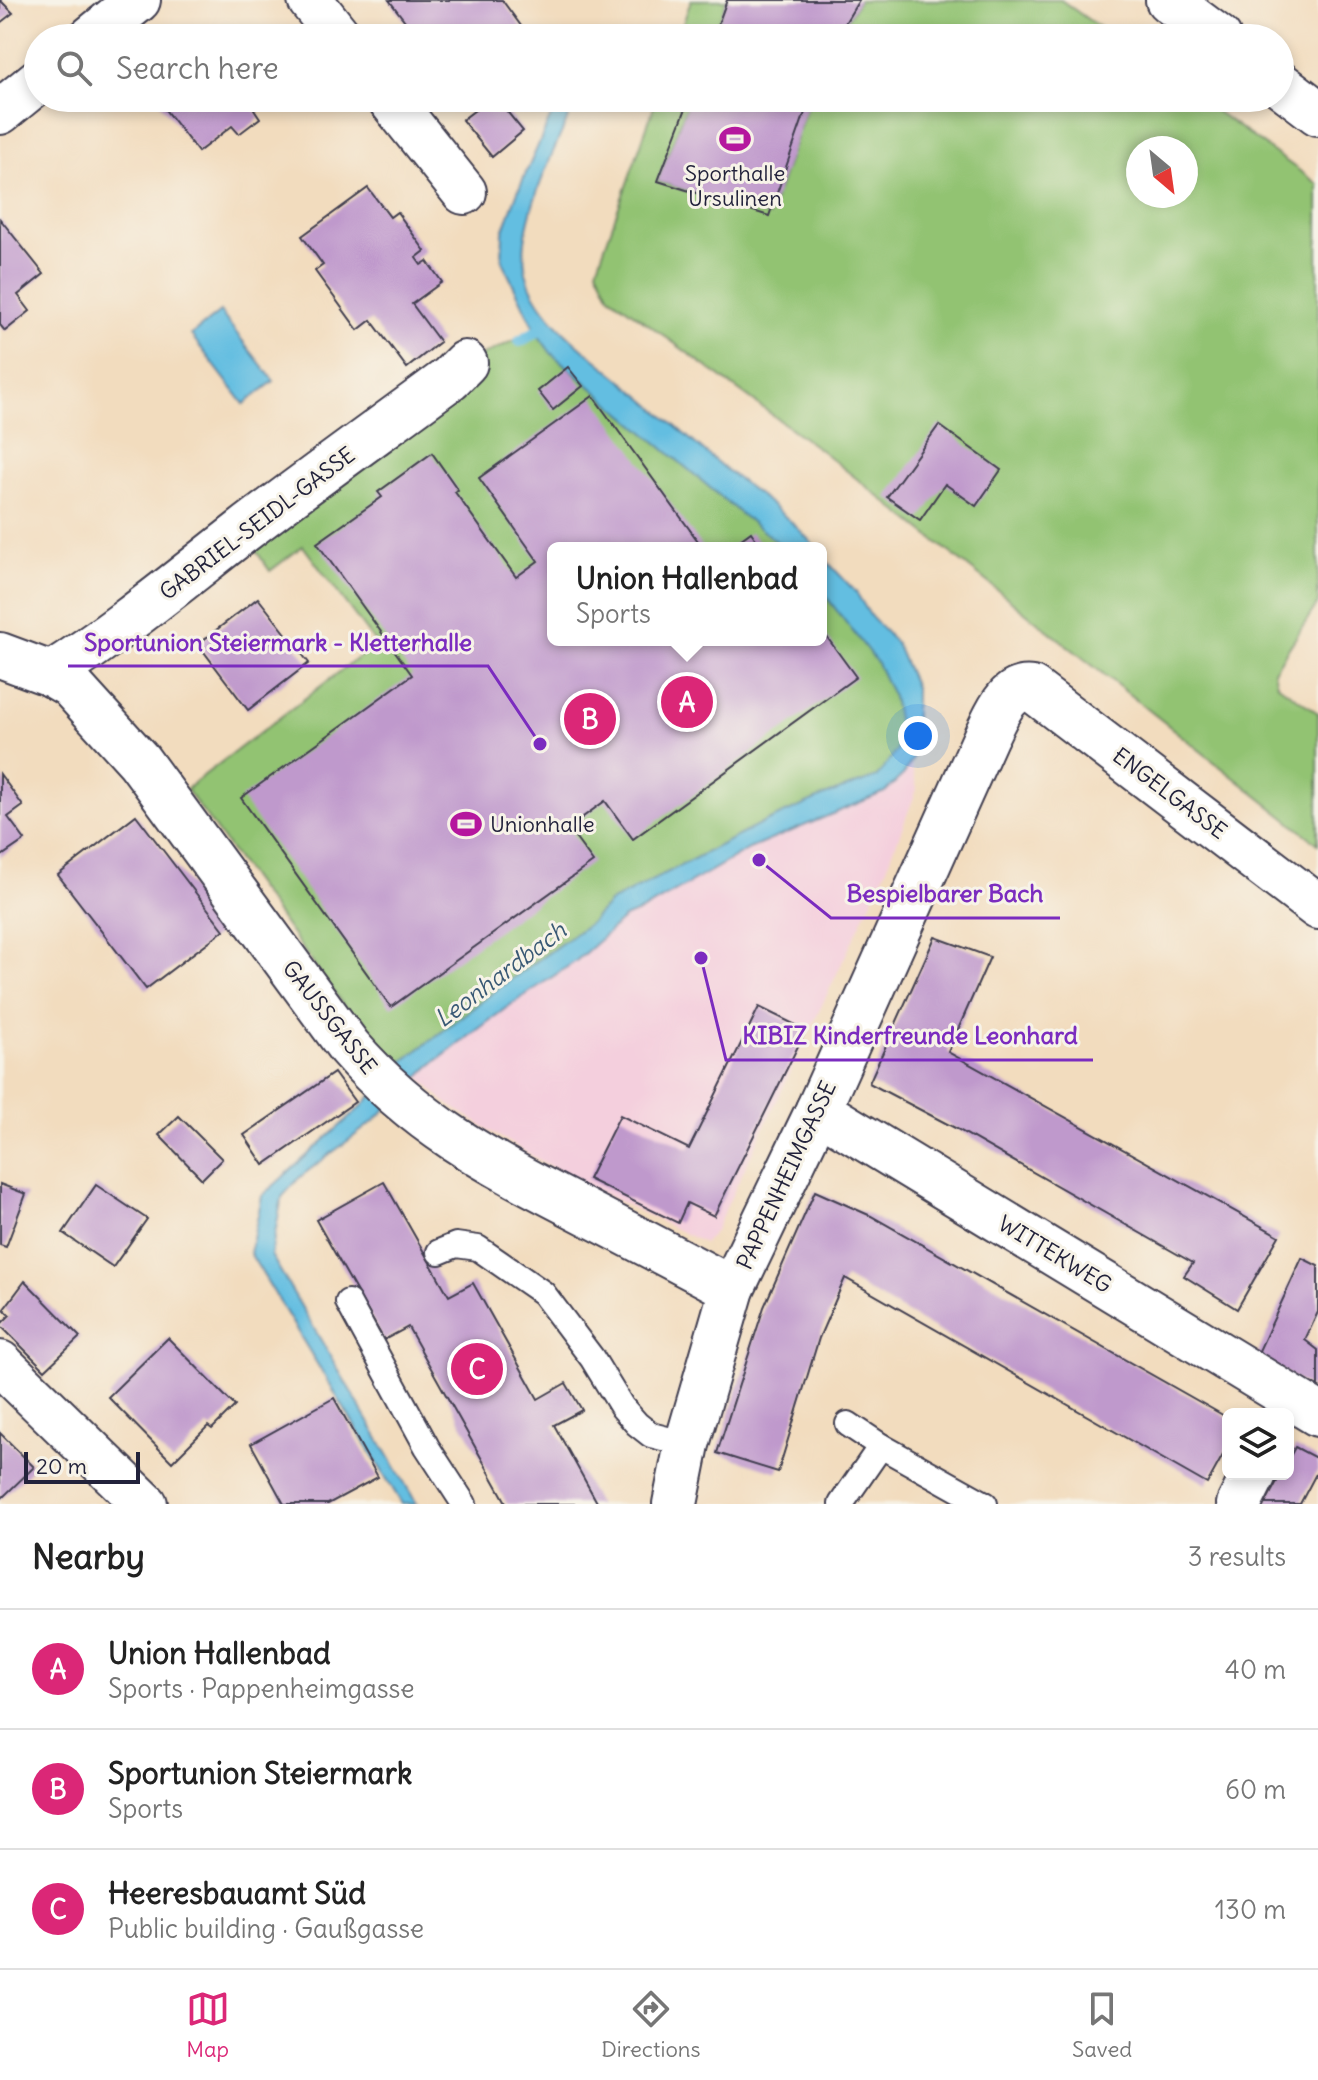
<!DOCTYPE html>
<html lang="en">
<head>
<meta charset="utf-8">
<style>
  :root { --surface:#fff; --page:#f2f2f2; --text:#222; --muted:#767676; --line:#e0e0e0; --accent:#db2777 }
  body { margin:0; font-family:Delius,sans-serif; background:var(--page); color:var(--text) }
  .controls { position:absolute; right:24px; bottom:24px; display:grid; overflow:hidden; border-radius:12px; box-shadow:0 4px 12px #0003 }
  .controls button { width:72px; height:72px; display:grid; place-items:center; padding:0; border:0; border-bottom:2px solid var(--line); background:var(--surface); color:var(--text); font:40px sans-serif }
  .compass { position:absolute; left:1126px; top:136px; width:72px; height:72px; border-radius:50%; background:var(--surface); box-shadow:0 4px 12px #0003; rotate:151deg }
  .scale { position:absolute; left:24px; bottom:20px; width:116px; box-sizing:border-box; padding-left:8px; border:4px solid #22223b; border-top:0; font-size:22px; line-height:28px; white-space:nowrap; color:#22223b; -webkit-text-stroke:6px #f7f3e8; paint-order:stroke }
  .you { position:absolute; left:918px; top:736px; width:28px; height:28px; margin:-20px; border:6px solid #fff; border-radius:50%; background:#1a73e8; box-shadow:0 0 0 12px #1a73e833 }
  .badge { display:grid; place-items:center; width:52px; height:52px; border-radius:50%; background:var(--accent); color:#fff; font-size:26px; font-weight:700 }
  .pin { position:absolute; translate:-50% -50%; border:4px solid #fff; box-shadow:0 2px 8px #0006 }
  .popup { position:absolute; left:547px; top:542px; width:280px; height:104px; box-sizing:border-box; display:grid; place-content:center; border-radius:12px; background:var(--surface); filter:drop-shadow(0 2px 6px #0005); font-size:26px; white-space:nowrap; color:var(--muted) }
  .popup b { font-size:30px; color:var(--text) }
  .popup::after { content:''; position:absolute; left:50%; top:100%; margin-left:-16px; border:16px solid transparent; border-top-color:var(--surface) }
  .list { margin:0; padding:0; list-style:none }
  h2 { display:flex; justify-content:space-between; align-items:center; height:104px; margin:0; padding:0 32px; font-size:34px }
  h2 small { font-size:26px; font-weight:400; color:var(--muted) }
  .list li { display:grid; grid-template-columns:52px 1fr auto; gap:24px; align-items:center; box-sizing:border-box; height:120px; padding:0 32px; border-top:2px solid var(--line) }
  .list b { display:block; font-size:30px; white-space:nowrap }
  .list p { margin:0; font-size:26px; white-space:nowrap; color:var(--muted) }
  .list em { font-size:26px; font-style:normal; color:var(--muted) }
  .icon { flex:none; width:44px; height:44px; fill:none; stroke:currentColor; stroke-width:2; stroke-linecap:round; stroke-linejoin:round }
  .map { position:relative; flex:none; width:1318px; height:1504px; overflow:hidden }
  .search { position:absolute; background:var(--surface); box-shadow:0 4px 12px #0003; left:24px; right:24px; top:24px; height:88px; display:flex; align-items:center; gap:20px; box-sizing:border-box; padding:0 28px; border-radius:44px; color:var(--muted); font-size:30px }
  .sheet { height:464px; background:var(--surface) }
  nav { display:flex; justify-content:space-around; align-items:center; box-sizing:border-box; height:112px; border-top:2px solid var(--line); background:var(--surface); font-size:22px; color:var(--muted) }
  nav a { display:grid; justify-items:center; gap:4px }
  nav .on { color:var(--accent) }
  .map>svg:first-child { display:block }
  .built { fill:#f4cfdd }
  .green { fill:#92c372; stroke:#5a7256; stroke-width:2; fill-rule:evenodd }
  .water { fill:#63bee1; stroke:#42708e; stroke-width:2 }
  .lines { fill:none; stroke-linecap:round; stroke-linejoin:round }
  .stream { stroke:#63bee1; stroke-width:12 }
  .building { fill:#bf99cc }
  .lane-casing { stroke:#413e4f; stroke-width:28 }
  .street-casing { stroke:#413e4f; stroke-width:48 }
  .lane { stroke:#fff; stroke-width:24 }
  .street { stroke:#fff; stroke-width:44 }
  .labels { text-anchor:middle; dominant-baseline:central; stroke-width:6; stroke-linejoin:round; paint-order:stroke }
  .poi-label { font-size:22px; fill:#22223b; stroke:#f7f3e8 }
  .street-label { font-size:22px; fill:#22223b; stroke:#f7f3e8 }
  .water-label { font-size:24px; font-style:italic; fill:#395975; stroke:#f7f3e8 }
  .leader { fill:none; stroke:#7b2cbf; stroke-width:3 }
  .callout-dot { fill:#7b2cbf; stroke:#f7f3e8; stroke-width:3 }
  .callout-label { font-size:24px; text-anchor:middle; font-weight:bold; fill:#7b2cbf; stroke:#f7f3e8; stroke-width:6; stroke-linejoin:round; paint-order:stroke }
</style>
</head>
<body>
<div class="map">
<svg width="1318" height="1504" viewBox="0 0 1318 1504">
  <rect width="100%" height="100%" fill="#f7f3e8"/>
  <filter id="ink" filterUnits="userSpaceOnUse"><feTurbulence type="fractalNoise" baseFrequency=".0125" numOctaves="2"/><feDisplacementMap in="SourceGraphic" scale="16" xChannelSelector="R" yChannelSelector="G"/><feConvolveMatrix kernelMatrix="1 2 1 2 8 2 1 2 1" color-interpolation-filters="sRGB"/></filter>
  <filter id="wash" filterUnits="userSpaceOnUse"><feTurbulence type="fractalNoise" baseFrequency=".006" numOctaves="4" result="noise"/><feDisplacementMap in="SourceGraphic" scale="32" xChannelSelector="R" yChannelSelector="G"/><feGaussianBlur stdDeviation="1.8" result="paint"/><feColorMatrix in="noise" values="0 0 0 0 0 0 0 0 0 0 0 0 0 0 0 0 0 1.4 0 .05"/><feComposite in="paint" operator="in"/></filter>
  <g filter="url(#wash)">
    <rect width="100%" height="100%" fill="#f2dcbe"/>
    <path class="built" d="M 906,743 L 917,789 L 886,870 L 715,1231 L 704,1243 L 565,1175 L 493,1133 L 445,1102 L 413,1071 L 625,909 Z"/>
    <g class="green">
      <path d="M 691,0 L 727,0 L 713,38 L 678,38 Z"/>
      <path d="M 859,0 L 1061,0 L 1114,38 L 836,38 Z"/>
      <path d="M 657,98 L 690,98 L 658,181 L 769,216 L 810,98 L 1198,98 L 1318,184 L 1318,603 L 1274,671 L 1277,684 L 1318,713 L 1318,844 L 823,452 L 610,296 L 597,269 ZM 1138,148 L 1186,148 L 1186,196 L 1138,196 Z"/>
      <path d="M 546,326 L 799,548 L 553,548 L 553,640 L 821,640 L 821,574 L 887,655 L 906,743 L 880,783 L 625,909 L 413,1071 L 375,1049 L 186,789 L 376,644 L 303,546 L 270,571 L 243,532 L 465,363 Z"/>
    </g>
    <g class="water">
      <path d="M 559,98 L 577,98 C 558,142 518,219 525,266 C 531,316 596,358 631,388 C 663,414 692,442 724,468 C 755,493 790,516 816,548 L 785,548 L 742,515 L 551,353 L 536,332 L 502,261 L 503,232 L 518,191 Z"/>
      <path d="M 220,312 L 274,381 L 244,404 L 191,335 Z"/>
      <path d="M 821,555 L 856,592 L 871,617 L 896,643 L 915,687 L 915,742 L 913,758 L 904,774 L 885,792 L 749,849 L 643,910 L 624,918 L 576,961 L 506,1008 L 430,1066 L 374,1121 L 300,1177 L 282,1197 L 271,1255 L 417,1504 L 402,1504 L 250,1253 L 262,1196 L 362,1106 L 401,1063 L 495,991 L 591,922 L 610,902 L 765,822 L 827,795 L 877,777 L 897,750 L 899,729 L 893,697 L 877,663 L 821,590 Z"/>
    </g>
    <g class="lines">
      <path class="stream" d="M 520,341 L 546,326"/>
    </g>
    <g id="blocks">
      <g class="building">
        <path d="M 0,0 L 13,13 L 0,23 Z"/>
        <path d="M 389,0 L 502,0 L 527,34 L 522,38 L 418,38 Z"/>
        <path d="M 727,0 L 859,0 L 836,38 L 713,38 Z"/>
        <path d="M 156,98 L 268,98 L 254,109 L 260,118 L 239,134 L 232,126 L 198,152 Z"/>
        <path d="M 491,98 L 496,98 L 523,131 L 492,157 L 462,120 Z"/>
        <path d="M 690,98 L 810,98 L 769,216 L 658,181 Z"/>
        <path d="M 368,188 L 390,217 L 397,212 L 425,251 L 416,258 L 421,265 L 427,261 L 442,282 L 412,304 L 440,342 L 407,368 L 371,320 L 358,330 L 315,271 L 323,265 L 302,236 Z"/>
        <path d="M 0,219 L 44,274 L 18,295 L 30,311 L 5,331 L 0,325 Z"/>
        <path d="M 568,367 L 583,386 L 553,410 L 538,391 Z"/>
        <path d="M 593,396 L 703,548 L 553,548 L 553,640 L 821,640 L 821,629 L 856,677 L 633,839 L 605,801 L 568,828 L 593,862 L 391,1007 L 241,798 L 412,675 L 317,543 L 382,497 L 378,492 L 432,453 L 458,490 L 455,492 L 516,577 L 538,561 L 479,478 Z"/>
        <path d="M 939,425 L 1001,470 L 976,506 L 945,484 L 920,520 L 887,497 Z"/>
        <path d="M 751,532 L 762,548 L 729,548 Z"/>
        <path d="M 258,598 L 309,663 L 248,710 L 198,644 Z"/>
        <path d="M 0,774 L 23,806 L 8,817 L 25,840 L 0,857 Z"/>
        <path d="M 136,815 L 224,930 L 146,989 L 58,875 Z"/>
        <path d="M 935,937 L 990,957 L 948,1052 L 1279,1236 L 1237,1309 L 1184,1276 L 1193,1263 L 957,1129 L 869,1083 Z"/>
        <path d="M 759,1007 L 806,1030 L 714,1216 L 687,1203 L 678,1223 L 588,1179 L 620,1115 L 689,1149 Z"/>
        <path d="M 334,1073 L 355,1102 L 264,1165 L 244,1135 Z"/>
        <path d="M 179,1116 L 222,1159 L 202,1179 L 159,1135 Z"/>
        <path d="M 384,1182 L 449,1296 L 473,1283 L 538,1399 L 566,1383 L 582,1410 L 554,1425 L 598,1504 L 507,1504 L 408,1327 L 384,1340 L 316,1220 Z"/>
        <path d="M 0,1184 L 26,1194 L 6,1247 L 0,1245 Z"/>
        <path d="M 96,1185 L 147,1219 L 113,1267 L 63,1233 Z"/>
        <path d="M 815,1191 L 871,1216 L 1228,1418 L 1228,1446 L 1207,1484 L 845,1278 L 819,1338 L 778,1472 L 717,1453 L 764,1307 Z"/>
        <path d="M 1302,1258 L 1318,1266 L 1318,1312 L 1305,1340 L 1318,1350 L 1318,1393 L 1257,1355 Z"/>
        <path d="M 25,1281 L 80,1337 L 45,1370 L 0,1325 L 10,1315 L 4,1309 Z"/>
        <path d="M 168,1338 L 235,1406 L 212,1429 L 208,1426 L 172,1462 L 108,1397 Z"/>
        <path d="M 334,1398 L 378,1477 L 328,1504 L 284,1504 L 251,1444 Z"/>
        <path d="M 0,1433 L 34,1467 L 0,1500 Z"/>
        <path d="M 1295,1447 L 1318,1459 L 1318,1470 L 1300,1504 L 1265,1504 L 1281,1474 L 1288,1474 L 1288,1460 Z"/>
      </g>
    </g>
  </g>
  <g filter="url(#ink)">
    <use href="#blocks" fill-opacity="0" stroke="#413e4f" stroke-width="2"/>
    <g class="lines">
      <defs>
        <g id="lane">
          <path d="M 439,1252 L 456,1245 L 478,1248 L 543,1293 L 592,1358 L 622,1407 L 637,1424 L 651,1435 L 687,1444"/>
          <path d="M 348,1302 L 427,1447 L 464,1504"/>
          <path d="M 848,1424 L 881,1446"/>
          <path d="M 841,1504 L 881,1446 L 985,1504"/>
        </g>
        <g id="street">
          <path d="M 310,0 L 340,38"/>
          <path d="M 1168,0 L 1219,38"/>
          <path d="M 91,38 L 138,0"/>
          <path d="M 1280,84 L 1318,113"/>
          <path d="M 389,98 L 464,192"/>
          <path d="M 0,112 L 38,81"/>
          <path d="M 0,655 L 51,674 L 70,685 L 139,761 L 349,1047 C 416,1124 487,1161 576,1207 C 628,1234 680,1261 732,1289"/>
          <path d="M 51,674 C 119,631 180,580 243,531 C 311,479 381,429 450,378 L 465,363"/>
          <path d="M 818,1110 L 1318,1414"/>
          <path d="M 0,1363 L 145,1504"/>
          <path d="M 675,1504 L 687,1444 L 732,1289 L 818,1110 L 986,736 C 996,717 1006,685 1032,689 L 1318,907"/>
          <path d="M 1239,1504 L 1254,1474"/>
        </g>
      </defs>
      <use href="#lane" class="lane-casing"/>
      <use href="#street" class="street-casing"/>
      <use href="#lane" class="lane"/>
      <use href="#street" class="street"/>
    </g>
  </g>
  <defs>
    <symbol id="stadium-bare" viewBox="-9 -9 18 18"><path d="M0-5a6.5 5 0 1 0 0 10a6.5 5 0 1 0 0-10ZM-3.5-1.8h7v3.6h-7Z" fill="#b5179e" stroke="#f7f3e8" stroke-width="2.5" paint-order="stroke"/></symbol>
  </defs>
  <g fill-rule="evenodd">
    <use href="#stadium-bare" x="713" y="117" width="44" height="44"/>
    <use href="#stadium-bare" x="444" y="802" width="44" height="44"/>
  </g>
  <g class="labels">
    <g class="poi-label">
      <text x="735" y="173">Sporthalle<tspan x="735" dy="25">Ursulinen</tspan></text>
      <text x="490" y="824" text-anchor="start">Unionhalle</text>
    </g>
    <g class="street-label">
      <text transform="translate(257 523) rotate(-37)">GABRIEL-SEIDL-GASSE</text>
      <text transform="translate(1170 793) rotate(37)">ENGELGASSE</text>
      <text transform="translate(330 1017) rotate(52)">GAUSSGASSE</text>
      <text transform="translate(786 1175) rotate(-65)">PAPPENHEIMGASSE</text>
      <text transform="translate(1055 1254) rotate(31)">WITTEKWEG</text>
    </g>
    <g class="water-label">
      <text transform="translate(500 974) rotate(-37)">Leonhardbach</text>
    </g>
  </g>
  <path class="leader" d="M540 744L488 666H68M759 860L831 918H1060M701 958L726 1060H1093"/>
  <g class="callout-dot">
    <circle cx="540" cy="744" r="8"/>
    <circle cx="759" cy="860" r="8"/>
    <circle cx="701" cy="958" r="8"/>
  </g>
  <g class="callout-label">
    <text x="278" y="651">Sportunion Steiermark - Kletterhalle</text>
    <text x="945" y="902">Bespielbarer Bach</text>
    <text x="910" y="1044">KIBIZ Kinderfreunde Leonhard</text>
  </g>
</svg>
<div class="controls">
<button><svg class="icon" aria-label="layers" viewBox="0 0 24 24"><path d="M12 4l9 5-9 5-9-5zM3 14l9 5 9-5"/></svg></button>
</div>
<svg class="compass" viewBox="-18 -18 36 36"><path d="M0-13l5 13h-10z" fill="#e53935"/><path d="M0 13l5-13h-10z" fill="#767676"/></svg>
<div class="scale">20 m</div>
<div class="you"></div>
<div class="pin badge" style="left:687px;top:702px">A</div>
<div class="popup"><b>Union Hallenbad</b>Sports</div>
<div class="pin badge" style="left:590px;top:719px">B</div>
<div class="pin badge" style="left:477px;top:1369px">C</div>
<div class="search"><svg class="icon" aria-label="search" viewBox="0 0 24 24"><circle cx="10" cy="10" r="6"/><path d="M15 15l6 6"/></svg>Search here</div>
</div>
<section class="sheet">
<h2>Nearby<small>3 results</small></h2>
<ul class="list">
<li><span class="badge">A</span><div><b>Union Hallenbad</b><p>Sports · Pappenheimgasse</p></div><em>40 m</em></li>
<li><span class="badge">B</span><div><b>Sportunion Steiermark</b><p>Sports</p></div><em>60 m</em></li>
<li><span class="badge">C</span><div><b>Heeresbauamt Süd</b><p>Public building · Gaußgasse</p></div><em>130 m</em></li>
</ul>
</section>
<nav>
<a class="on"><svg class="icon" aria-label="map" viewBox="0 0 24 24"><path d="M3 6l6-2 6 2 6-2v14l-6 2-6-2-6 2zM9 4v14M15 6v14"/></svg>Map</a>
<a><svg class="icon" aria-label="directions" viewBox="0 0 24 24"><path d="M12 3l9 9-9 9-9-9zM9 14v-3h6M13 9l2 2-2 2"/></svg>Directions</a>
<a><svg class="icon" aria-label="saved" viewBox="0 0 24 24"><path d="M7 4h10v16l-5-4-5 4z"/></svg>Saved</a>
</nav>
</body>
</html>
